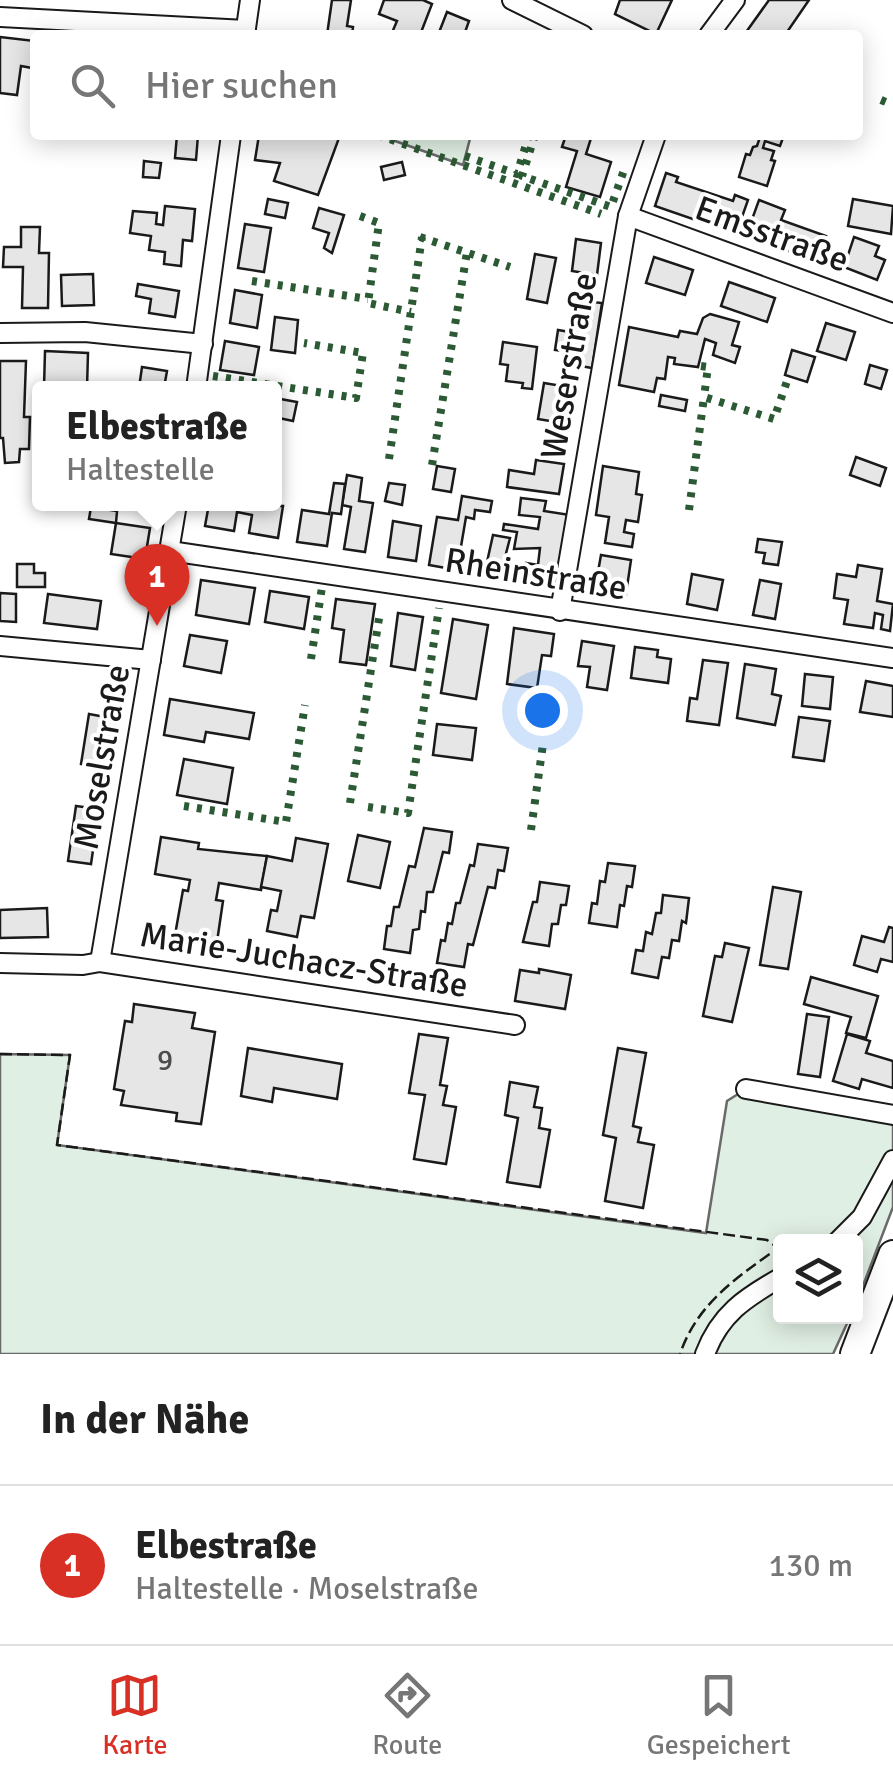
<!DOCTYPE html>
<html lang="de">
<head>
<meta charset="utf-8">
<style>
  :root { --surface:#fff; --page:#f6f6f6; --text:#222; --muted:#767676; --line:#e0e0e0; --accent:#d93025 }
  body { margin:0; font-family:Signika,sans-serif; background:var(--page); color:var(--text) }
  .controls { position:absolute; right:30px; bottom:30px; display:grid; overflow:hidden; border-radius:10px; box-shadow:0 5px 25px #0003 }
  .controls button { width:90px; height:90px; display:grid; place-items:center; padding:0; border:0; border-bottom:2px solid var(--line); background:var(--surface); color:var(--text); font:50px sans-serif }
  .you { position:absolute; left:542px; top:710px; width:35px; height:35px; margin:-25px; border:8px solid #fff; border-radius:50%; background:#1a73e8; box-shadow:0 0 0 15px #1a73e833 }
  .badge { display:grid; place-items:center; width:65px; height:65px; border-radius:50%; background:var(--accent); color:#fff; font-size:32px; font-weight:700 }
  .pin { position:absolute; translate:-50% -82px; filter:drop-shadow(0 2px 5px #0008) }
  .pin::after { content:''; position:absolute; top:52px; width:35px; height:30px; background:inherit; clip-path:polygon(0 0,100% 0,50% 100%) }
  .popup { position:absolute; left:32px; top:381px; width:250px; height:130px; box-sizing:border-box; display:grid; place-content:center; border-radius:10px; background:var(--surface); filter:drop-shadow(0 2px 8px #0005); font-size:32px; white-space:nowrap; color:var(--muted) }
  .popup b { font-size:38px; color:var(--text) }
  .popup::after { content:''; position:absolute; left:50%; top:100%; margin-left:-20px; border:20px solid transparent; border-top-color:var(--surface) }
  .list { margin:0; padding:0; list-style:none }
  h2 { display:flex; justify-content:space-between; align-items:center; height:130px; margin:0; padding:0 40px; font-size:42px }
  h2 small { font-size:32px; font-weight:400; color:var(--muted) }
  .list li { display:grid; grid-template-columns:65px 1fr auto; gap:30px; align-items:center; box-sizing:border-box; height:160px; padding:0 40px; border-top:2px solid var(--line) }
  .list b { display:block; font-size:38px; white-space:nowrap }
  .list p { margin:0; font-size:32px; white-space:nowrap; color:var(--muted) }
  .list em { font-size:32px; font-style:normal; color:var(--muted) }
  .icon { flex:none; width:55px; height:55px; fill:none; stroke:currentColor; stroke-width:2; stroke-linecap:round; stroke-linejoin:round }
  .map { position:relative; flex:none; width:893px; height:1354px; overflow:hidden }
  .search { position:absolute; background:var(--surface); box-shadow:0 5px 25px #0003; left:30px; right:30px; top:30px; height:110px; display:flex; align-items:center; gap:25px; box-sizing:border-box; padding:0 35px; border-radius:10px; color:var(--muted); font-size:38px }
  .sheet { height:290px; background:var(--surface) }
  nav { display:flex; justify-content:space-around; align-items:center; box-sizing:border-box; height:140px; border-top:2px solid var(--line); background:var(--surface); font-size:28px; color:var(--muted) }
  nav a { display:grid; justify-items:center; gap:5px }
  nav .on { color:var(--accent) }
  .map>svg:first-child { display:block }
  .green { fill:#e0efe3; stroke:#6a6a6a; stroke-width:2.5 }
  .building { fill:#e6e6e6; stroke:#1a1a1a; stroke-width:2.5 }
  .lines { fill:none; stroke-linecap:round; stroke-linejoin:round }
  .street-casing { stroke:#1a1a1a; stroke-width:22 }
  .primary-casing { stroke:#1a1a1a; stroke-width:32 }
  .street { stroke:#fff; stroke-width:18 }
  .primary { stroke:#fff; stroke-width:28 }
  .hedge { stroke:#2b5a34; stroke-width:8; stroke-dasharray:5 8; stroke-linecap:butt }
  .fence { stroke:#1a1a1a; stroke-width:2.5; stroke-dasharray:12 5; stroke-linecap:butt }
  .labels { text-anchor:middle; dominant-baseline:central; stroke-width:8; stroke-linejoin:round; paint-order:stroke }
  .number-label { font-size:30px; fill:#4d4d4d }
  .street-label { font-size:35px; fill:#1a1a1a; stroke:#fff }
</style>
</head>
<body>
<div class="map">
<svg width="893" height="1354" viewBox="0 0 893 1354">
  <rect width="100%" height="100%" fill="#fff"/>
  <g class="green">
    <path d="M 378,135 L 471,135 L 463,165 Z"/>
    <path d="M 0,1054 L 70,1055 L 57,1145 L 706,1233 L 727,1101 L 746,1089 L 893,1115 L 893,1207 L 856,1304 L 856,1242 L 780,1242 L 780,1316 L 850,1317 L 833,1354 L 0,1354 Z"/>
  </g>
  <g class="building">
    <path d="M 332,0 L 351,0 L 347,26 L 353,27 L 352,35 L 327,35 Z"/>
    <path d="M 384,0 L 423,0 L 432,4 L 420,35 L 391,35 L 397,21 L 379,14 Z"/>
    <path d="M 672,0 L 656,34 L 615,14 L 620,0 Z"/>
    <path d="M 769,0 L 809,0 L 785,35 L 744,35 Z"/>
    <path d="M 447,12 L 469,21 L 464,35 L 438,35 Z"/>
    <path d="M 0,37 L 35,41 L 32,68 L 21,66 L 17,95 L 0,93 Z"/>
    <path d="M 177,135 L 198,135 L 196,160 L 175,158 Z"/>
    <path d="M 259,135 L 339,138 L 318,195 L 274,181 L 280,163 L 255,160 Z"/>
    <path d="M 566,135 L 592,135 L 586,154 L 611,162 L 600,197 L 566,187 L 577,151 L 562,147 Z"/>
    <path d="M 784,135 L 780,146 L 765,141 L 763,148 L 774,151 L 771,160 L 775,161 L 767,186 L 739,177 L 746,154 L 750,155 L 753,147 L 757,146 L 760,137 L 757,135 Z"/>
    <path d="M 144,161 L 161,163 L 159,178 L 143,177 Z"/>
    <path d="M 402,162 L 405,175 L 384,180 L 381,167 Z"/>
    <path d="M 666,173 L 678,177 L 676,182 L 733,201 L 735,195 L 748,200 L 736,234 L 655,206 Z"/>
    <path d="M 268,199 L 288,203 L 285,218 L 265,214 Z"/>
    <path d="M 853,199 L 893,206 L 891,234 L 848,226 Z"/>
    <path d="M 759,200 L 785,210 L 781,220 L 826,236 L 817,261 L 746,236 Z"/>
    <path d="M 165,206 L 195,209 L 192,241 L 183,240 L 181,266 L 164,264 L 165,252 L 149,250 L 151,236 L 130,233 L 133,211 L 157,213 L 156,224 L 163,225 Z"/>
    <path d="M 319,208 L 344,215 L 332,253 L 324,248 L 329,233 L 313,228 Z"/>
    <path d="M 245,224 L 271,228 L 264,272 L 238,268 Z"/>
    <path d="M 21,227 L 40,227 L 39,253 L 49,253 L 48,308 L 22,308 L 23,267 L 3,267 L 4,247 L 21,247 Z"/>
    <path d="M 854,237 L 879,246 L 875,256 L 885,260 L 877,280 L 844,267 Z"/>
    <path d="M 576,239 L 601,243 L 597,275 L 572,271 Z"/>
    <path d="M 535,254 L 556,258 L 547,303 L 527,299 Z"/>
    <path d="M 654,257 L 693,270 L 685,295 L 646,283 Z"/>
    <path d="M 93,274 L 94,305 L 62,306 L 61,275 Z"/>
    <path d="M 729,282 L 775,298 L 767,322 L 721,306 Z"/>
    <path d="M 138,284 L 179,291 L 175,317 L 149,313 L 151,299 L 136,296 Z"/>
    <path d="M 235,290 L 262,295 L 257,328 L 230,323 Z"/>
    <path d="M 575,300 L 602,303 L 592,368 L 569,364 L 571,352 L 555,350 L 558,330 L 570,332 Z"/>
    <path d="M 710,314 L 739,322 L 732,345 L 740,347 L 735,363 L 713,355 L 716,343 L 705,339 L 698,367 L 674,364 L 675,358 L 668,357 L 665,379 L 657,378 L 654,392 L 619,385 L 629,327 L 678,337 L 680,331 L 697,334 L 703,318 Z"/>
    <path d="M 275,317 L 298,320 L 295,353 L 271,350 Z"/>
    <path d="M 826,323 L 855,332 L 846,360 L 817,351 Z"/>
    <path d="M 225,341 L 259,347 L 254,375 L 220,370 Z"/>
    <path d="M 503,342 L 537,347 L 532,389 L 522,388 L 523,383 L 506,381 L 508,365 L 500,364 Z"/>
    <path d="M 792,350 L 815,357 L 807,382 L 785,375 Z"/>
    <path d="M 45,351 L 88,353 L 87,388 L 44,388 Z"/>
    <path d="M 0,361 L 26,361 L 24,417 L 30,417 L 29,449 L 20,449 L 19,462 L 5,463 L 3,438 L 0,438 Z"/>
    <path d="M 870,365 L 887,370 L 881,389 L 865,384 Z"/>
    <path d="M 142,367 L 167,371 L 164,388 L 139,388 Z"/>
    <path d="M 544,383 L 574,388 L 568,424 L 538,419 Z"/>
    <path d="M 661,395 L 687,400 L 685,411 L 659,406 Z"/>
    <path d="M 275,398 L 297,402 L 293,421 L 274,417 Z"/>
    <path d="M 856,457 L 886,468 L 880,486 L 850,475 Z"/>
    <path d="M 536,460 L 564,464 L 559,494 L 507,487 L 509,470 L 534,474 Z"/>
    <path d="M 437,466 L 455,469 L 451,492 L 433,489 Z"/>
    <path d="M 603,466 L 639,472 L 636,494 L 642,495 L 638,522 L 626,520 L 624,532 L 634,534 L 632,547 L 605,543 L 609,517 L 596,515 Z"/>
    <path d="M 347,475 L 362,478 L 359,501 L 373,503 L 365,552 L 344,549 L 351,507 L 342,505 Z"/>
    <path d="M 334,483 L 345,484 L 341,514 L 332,513 L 327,546 L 297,542 L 302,510 L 329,514 Z"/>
    <path d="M 389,483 L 405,485 L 402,505 L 385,501 Z"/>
    <path d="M 462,496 L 492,501 L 490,512 L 475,510 L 474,519 L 466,517 L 457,570 L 429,565 L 437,517 L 458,520 Z"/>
    <path d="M 521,498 L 546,501 L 544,511 L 570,515 L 562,568 L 554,567 L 553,579 L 524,575 L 526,563 L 538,565 L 540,548 L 514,549 L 517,532 L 503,530 L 504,524 L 538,529 L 540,517 L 519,515 Z"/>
    <path d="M 209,504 L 283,506 L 278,538 L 249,533 L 252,515 L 237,512 L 234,531 L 205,526 Z"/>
    <path d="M 91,507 L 117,511 L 116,523 L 89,519 Z"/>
    <path d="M 393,521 L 421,526 L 416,561 L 388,557 Z"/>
    <path d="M 116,523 L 150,528 L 145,559 L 111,554 Z"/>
    <path d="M 493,535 L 510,538 L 503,565 L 487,562 Z"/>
    <path d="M 758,539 L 782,542 L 778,565 L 763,563 L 765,553 L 756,552 Z"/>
    <path d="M 601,555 L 631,560 L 626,594 L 595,589 Z"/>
    <path d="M 17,564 L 34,564 L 34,573 L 45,573 L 45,587 L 17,587 Z"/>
    <path d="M 858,565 L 882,569 L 877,601 L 893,604 L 890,631 L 881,629 L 883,615 L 875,613 L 873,628 L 844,624 L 848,600 L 834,598 L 837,574 L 856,577 Z"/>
    <path d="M 692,574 L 723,580 L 717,610 L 687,604 Z"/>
    <path d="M 201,580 L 255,588 L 249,624 L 196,615 Z"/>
    <path d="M 760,580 L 781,584 L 775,619 L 753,615 Z"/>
    <path d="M 270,591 L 309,597 L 304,629 L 265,622 Z"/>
    <path d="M 0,593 L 16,594 L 16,622 L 0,621 Z"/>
    <path d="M 48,594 L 101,601 L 97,629 L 44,623 Z"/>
    <path d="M 336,599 L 375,604 L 366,665 L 340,662 L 344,630 L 332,628 Z"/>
    <path d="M 398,613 L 423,617 L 415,670 L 391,666 Z"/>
    <path d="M 453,619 L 488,625 L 476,699 L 441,693 Z"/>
    <path d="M 514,628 L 554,634 L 551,656 L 542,655 L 537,688 L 507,684 Z"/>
    <path d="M 190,635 L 227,641 L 221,673 L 184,666 Z"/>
    <path d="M 582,641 L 614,646 L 607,690 L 587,687 L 590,667 L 578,666 Z"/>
    <path d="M 635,647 L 658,650 L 657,657 L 671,659 L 668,683 L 631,678 Z"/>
    <path d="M 703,660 L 728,663 L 719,725 L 687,721 L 690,698 L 697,699 Z"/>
    <path d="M 745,664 L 776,669 L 772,694 L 781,696 L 775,725 L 737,718 Z"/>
    <path d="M 805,674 L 833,677 L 830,709 L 802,706 Z"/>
    <path d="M 866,681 L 893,686 L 893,717 L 860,712 Z"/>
    <path d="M 170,699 L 254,713 L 249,739 L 206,732 L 204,742 L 164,735 Z"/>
    <path d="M 89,714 L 116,719 L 107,769 L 81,764 Z"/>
    <path d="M 799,717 L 830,721 L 824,761 L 793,757 Z"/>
    <path d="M 437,724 L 476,728 L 472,760 L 433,755 Z"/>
    <path d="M 184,759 L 233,768 L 227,804 L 177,795 Z"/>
    <path d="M 76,806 L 99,809 L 91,864 L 68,861 Z"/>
    <path d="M 424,828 L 452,832 L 449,853 L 443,852 L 433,892 L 427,892 L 425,912 L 421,911 L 419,929 L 413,930 L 410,953 L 384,949 L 387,926 L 391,926 L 394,907 L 399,907 L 409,866 L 415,867 Z"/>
    <path d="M 358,835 L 390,842 L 380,888 L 348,881 Z"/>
    <path d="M 161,837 L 199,843 L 198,849 L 267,856 L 261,890 L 219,883 L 216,900 L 223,901 L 217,942 L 175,935 L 183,890 L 188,891 L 190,880 L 155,874 Z"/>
    <path d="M 296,838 L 328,844 L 314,918 L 301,916 L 297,937 L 267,931 L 271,910 L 277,911 L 281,891 L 261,887 L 267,856 L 292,861 Z"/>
    <path d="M 478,844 L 508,848 L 504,871 L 498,870 L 495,888 L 488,887 L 473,945 L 468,944 L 464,967 L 437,963 L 441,940 L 445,941 L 448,923 L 452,924 L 456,903 L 460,903 L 470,865 L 474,866 Z"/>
    <path d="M 608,863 L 635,866 L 632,887 L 627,886 L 624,906 L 620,905 L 617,927 L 589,923 L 592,903 L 597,904 L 600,881 L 605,882 Z"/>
    <path d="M 540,882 L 569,886 L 566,905 L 561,905 L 558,924 L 552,924 L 549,946 L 523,942 L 533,902 L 537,902 Z"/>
    <path d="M 773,887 L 801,892 L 788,969 L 760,965 Z"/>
    <path d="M 663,895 L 689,898 L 686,923 L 682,921 L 679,941 L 672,940 L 669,958 L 662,957 L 658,978 L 632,973 L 636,950 L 643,951 L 646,932 L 652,934 L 656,913 L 661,913 Z"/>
    <path d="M 47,908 L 48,937 L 0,938 L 0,910 Z"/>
    <path d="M 889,927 L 893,928 L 893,962 L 881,959 L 877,972 L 854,965 L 862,936 L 884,942 Z"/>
    <path d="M 725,943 L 749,948 L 732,1022 L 703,1016 L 715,956 L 722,957 Z"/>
    <path d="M 539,969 L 571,975 L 565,1009 L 515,1001 L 520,970 L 539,973 Z"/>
    <path d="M 811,977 L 878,996 L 866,1038 L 846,1033 L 851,1017 L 804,1004 Z"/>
    <path d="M 134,1004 L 195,1013 L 192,1028 L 215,1032 L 201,1124 L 176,1121 L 177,1113 L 121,1105 L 124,1091 L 114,1089 L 125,1021 L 132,1022 Z"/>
    <path d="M 807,1014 L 829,1017 L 820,1077 L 798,1074 Z"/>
    <path d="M 419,1034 L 448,1038 L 440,1085 L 447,1086 L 443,1105 L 456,1107 L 446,1164 L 414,1159 L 425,1095 L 409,1093 Z"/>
    <path d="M 847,1034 L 870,1041 L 866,1053 L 893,1061 L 893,1088 L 862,1079 L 859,1089 L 833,1081 Z"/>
    <path d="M 248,1048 L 342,1064 L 337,1099 L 274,1088 L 272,1102 L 241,1096 Z"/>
    <path d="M 618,1048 L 646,1053 L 633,1126 L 641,1128 L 638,1142 L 654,1145 L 643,1208 L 605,1201 L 616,1138 L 603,1135 Z"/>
    <path d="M 510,1082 L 538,1087 L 534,1107 L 542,1108 L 539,1128 L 550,1130 L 540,1187 L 507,1182 L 518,1118 L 505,1115 Z"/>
  </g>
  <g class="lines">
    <defs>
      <g id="street">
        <path d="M 512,0 L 583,35"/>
        <path d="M 0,17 L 246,30"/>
        <path d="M 245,35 L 250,0"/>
        <path d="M 709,35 L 735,0"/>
        <path d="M 628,216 L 893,313"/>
        <path d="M 0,333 L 85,332 L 203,344"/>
        <path d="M 196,388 L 231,135"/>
        <path d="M 170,551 L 893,658"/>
        <path d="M 560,611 L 628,216 L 656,135"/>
        <path d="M 0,646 L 151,660"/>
        <path d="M 100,962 L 177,504"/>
        <path d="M 0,963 L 83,965 L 100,962 L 515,1025"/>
        <path d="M 746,1089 L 893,1115"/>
        <path d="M 837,1242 L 862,1217 L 893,1160"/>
        <path d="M 705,1354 C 720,1314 745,1298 780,1278"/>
      </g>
      <path id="primary" d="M 855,1354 L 893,1255"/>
    </defs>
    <use href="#street" class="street-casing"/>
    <use href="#primary" class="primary-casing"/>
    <use href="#street" class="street"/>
    <use href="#primary" class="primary"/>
    <g class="hedge">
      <path d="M 881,100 L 893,105"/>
      <path d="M 378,135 L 601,214"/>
      <path d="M 535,135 L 522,176 L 611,207 L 624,170"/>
      <path d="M 465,156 L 517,174 L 529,135"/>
      <path d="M 360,216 L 379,223 L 368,303 L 411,312"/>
      <path d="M 420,237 L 510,267"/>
      <path d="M 252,281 L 368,299"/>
      <path d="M 701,366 L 708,367 L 704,397"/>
      <path d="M 213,376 L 356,398 L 363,353 L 304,343"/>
      <path d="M 389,459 L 422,237"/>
      <path d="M 432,465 L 467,252"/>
      <path d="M 689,510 L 704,397 L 774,419 L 787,381"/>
      <path d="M 311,659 L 322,587"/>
      <path d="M 350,803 L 380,612"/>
      <path d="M 184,806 L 286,822 L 305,705"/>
      <path d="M 368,807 L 408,813 L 439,608"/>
      <path d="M 531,830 L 543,744"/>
    </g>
    <path class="fence" d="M 0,1054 L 70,1055 L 57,1145 L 767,1240 L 778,1248 C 736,1278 697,1304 680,1354"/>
  </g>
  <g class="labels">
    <g class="number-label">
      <text x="165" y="1060">9</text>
    </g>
    <g class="street-label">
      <text transform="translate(772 234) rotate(20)">Emsstraße</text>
      <text transform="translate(569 366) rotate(-80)">Weserstraße</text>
      <text transform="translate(536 574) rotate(9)">Rheinstraße</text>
      <text transform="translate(102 757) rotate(-80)">Moselstraße</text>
      <text transform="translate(304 960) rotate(9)">Marie-Juchacz-Straße</text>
    </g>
  </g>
</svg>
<div class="controls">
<button><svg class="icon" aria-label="layers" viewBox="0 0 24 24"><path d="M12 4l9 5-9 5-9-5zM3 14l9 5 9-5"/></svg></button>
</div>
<div class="you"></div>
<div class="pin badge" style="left:157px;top:626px">1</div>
<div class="popup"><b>Elbestraße</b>Haltestelle</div>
<div class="search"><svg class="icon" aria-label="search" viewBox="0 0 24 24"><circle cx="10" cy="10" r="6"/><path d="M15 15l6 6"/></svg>Hier suchen</div>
</div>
<section class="sheet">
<h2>In der Nähe<small></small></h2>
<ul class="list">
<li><span class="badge">1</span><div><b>Elbestraße</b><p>Haltestelle · Moselstraße</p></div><em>130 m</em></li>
</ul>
</section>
<nav>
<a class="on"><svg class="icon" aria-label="map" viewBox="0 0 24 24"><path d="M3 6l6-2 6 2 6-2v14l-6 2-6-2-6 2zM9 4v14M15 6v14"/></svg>Karte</a>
<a><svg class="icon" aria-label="directions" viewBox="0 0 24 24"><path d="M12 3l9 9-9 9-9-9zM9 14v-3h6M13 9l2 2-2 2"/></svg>Route</a>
<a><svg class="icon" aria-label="saved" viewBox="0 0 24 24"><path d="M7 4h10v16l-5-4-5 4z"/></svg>Gespeichert</a>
</nav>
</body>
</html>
